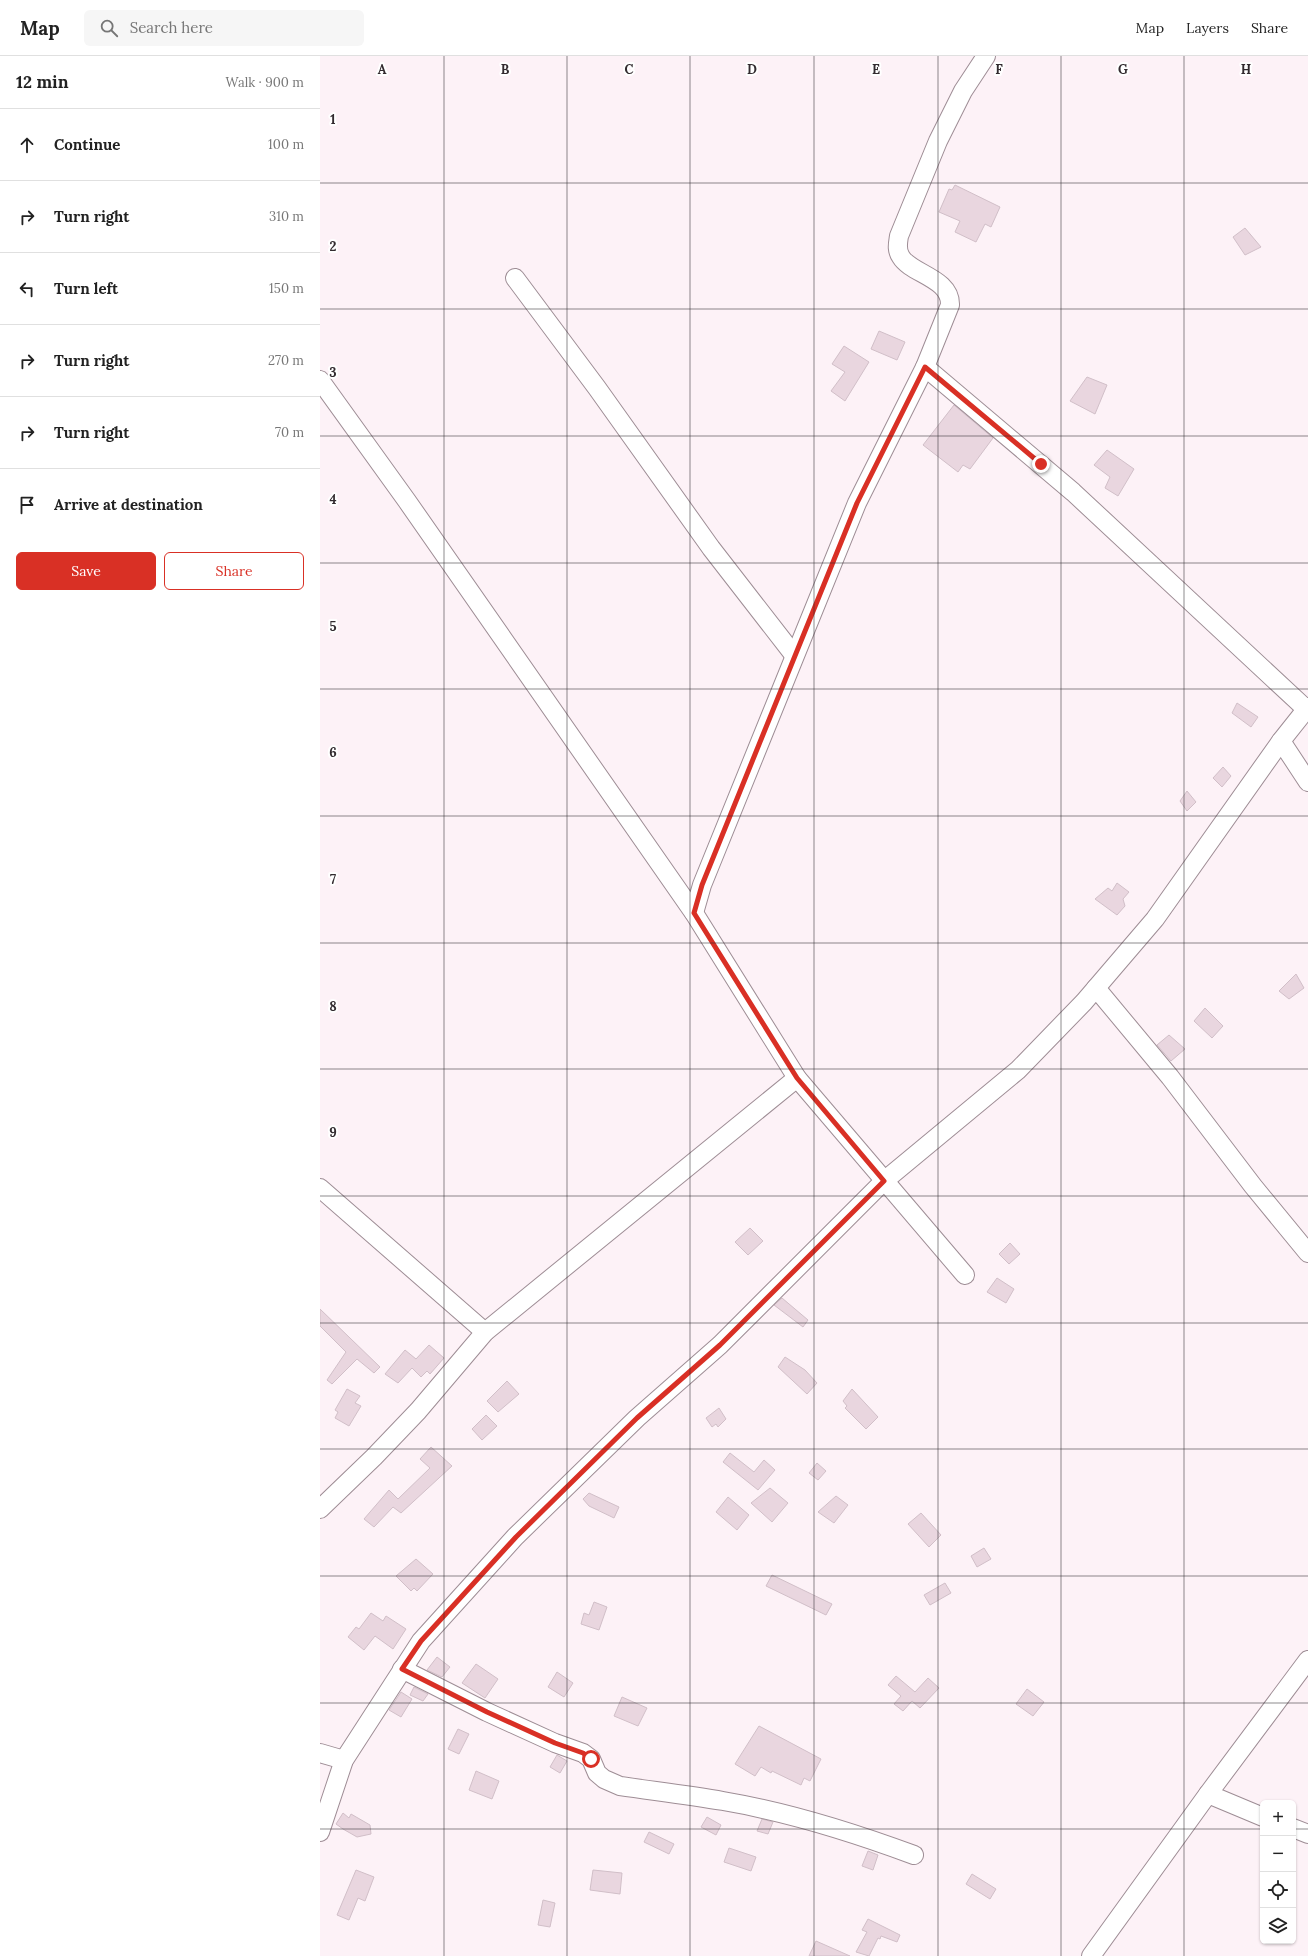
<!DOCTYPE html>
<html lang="en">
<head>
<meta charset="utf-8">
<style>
  :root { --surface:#fff; --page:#f6f6f6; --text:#222; --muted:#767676; --line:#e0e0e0; --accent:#d93025 }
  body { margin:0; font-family:Lora,serif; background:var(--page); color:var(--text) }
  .controls { position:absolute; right:12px; bottom:12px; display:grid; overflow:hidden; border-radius:6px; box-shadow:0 1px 3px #0004 }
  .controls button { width:36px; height:36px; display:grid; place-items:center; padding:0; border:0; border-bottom:1px solid var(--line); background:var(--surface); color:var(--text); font:20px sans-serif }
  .stop { position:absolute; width:12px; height:12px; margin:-9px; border:3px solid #d93025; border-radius:50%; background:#fff }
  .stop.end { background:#d93025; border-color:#fff; box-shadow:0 1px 4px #0008 }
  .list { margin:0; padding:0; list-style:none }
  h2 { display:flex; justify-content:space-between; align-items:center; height:52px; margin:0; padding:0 16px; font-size:17px }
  h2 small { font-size:13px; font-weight:400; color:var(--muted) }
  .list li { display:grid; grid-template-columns:26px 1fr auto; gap:12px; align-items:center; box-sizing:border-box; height:72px; padding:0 16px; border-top:1px solid var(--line) }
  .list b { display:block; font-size:15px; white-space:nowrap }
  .list em { font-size:13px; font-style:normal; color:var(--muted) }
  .actions { display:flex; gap:8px; padding:12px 16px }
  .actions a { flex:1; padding:9px 0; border:1px solid var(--accent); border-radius:6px; text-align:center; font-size:14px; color:var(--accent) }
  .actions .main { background:var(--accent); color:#fff }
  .icon { flex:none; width:22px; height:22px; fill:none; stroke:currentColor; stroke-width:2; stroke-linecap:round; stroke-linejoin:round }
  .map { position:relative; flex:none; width:988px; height:1900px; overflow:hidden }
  header { display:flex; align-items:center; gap:24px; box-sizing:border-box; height:56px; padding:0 20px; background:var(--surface); border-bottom:1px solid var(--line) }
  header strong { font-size:19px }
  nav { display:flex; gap:22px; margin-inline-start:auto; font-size:14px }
  .search { width:280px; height:36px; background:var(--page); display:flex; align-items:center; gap:10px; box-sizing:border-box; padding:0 14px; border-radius:6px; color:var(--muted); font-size:15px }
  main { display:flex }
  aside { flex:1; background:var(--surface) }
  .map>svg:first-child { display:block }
  .building { fill:#e9d6df; stroke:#d1bfc8 }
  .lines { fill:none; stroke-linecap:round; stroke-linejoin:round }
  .minor-casing { stroke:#9e8d95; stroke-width:20 }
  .minor { stroke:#fff; stroke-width:18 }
  .route { stroke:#d93025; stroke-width:5 }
  .grid { fill:none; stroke:#322b2f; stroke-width:1; stroke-opacity:0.55 }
  .grid-label { font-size:13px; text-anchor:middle; font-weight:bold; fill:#322b2f; stroke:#fff; stroke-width:4; stroke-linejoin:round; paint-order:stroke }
</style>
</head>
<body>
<header>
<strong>Map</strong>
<div class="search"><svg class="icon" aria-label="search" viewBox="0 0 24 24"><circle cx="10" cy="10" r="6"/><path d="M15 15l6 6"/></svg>Search here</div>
<nav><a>Map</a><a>Layers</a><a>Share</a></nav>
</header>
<main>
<aside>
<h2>12 min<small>Walk · 900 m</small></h2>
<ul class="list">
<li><svg class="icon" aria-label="ahead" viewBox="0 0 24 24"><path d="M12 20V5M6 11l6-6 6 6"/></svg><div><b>Continue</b></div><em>100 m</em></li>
<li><svg class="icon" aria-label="right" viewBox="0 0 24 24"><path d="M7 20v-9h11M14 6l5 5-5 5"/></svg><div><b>Turn right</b></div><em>310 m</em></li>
<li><svg class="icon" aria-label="left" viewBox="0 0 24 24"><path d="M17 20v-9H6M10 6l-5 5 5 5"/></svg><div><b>Turn left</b></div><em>150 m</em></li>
<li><svg class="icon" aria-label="right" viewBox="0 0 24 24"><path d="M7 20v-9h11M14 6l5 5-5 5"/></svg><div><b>Turn right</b></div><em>270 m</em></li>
<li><svg class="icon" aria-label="right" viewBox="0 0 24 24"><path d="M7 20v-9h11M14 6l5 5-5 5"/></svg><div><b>Turn right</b></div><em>70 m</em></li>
<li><svg class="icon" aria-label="arrive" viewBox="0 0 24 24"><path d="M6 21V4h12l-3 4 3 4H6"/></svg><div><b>Arrive at destination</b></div></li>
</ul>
<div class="actions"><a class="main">Save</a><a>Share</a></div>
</aside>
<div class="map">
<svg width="988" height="1900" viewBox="0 0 988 1900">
  <rect width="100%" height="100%" fill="#fdf2f7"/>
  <g class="building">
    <path d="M 635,129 L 680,151 L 671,171 L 665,168 L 656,186 L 635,176 L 640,165 L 619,156 L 629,133 L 632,134 Z"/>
    <path d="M 925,172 L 941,191 L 925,199 L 913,181 Z"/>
    <path d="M 559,275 L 585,286 L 577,304 L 551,293 Z"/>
    <path d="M 524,290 L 549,306 L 525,345 L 511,335 L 525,316 L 512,308 Z"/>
    <path d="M 767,321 L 787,329 L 775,358 L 750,345 Z"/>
    <path d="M 634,349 L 673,382 L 650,413 L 643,409 L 638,416 L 603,389 Z"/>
    <path d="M 787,394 L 814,413 L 798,440 L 785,432 L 790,421 L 774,409 Z"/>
    <path d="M 917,647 L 938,661 L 931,671 L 912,657 Z"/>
    <path d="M 903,711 L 911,720 L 902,731 L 893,722 Z"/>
    <path d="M 867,735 L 876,746 L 867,755 L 860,745 Z"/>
    <path d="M 797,827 L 809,836 L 803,843 L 805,850 L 797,859 L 775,843 L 788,832 L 792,835 Z"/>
    <path d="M 976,918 L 984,932 L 969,943 L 959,935 Z"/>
    <path d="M 885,952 L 903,970 L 892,982 L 874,965 Z"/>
    <path d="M 849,979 L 865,993 L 851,1005 L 837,989 Z"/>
    <path d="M 430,1172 L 443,1185 L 428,1199 L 415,1186 Z"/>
    <path d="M 690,1187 L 700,1198 L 689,1208 L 679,1198 Z"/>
    <path d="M 677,1222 L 694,1233 L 686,1247 L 667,1236 Z"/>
    <path d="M 462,1242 L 488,1264 L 483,1271 L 454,1249 Z"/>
    <path d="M 0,1253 L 60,1311 L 54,1317 L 37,1303 L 12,1328 L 7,1324 L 26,1296 L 0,1270 Z"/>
    <path d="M 109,1289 L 124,1302 L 110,1318 L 107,1315 L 101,1321 L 92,1312 L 78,1327 L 65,1318 L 85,1294 L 96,1303 Z"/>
    <path d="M 465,1301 L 485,1314 L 497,1327 L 487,1338 L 458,1311 Z"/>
    <path d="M 187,1325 L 199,1338 L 178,1356 L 167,1345 Z"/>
    <path d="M 27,1333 L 40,1340 L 35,1347 L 41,1350 L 29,1370 L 15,1362 L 18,1356 L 15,1354 Z"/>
    <path d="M 532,1333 L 558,1361 L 546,1373 L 525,1352 L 527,1350 L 523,1345 Z"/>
    <path d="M 399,1352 L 406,1363 L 398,1371 L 396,1368 L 392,1371 L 386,1362 Z"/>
    <path d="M 166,1359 L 177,1370 L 162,1384 L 152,1373 Z"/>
    <path d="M 111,1391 L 132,1410 L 81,1457 L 73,1451 L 54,1471 L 44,1463 L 69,1434 L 78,1443 L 110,1412 L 100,1403 Z"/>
    <path d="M 410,1397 L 434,1416 L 444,1404 L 455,1414 L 438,1434 L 403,1406 Z"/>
    <path d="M 497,1407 L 506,1415 L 498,1424 L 489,1417 Z"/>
    <path d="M 450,1432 L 468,1447 L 452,1466 L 431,1447 Z"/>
    <path d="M 269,1437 L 299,1451 L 294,1462 L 269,1450 L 263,1443 Z"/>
    <path d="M 516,1440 L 528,1449 L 514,1467 L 498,1456 Z"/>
    <path d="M 408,1441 L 429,1459 L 417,1474 L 396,1456 Z"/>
    <path d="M 601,1457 L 621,1479 L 609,1491 L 588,1468 Z"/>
    <path d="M 664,1492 L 671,1503 L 657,1511 L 651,1500 Z"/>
    <path d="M 96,1503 L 113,1518 L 97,1535 L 94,1532 L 91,1535 L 76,1520 Z"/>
    <path d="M 452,1519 L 512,1548 L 506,1559 L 446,1530 Z"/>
    <path d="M 625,1527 L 631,1537 L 610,1549 L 604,1539 Z"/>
    <path d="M 274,1546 L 287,1551 L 279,1574 L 261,1568 L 264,1557 L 269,1559 Z"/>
    <path d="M 51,1557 L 63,1565 L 66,1560 L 86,1573 L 73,1593 L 55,1580 L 44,1594 L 28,1581 L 36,1571 L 39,1573 Z"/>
    <path d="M 117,1601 L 130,1611 L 122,1621 L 107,1614 Z"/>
    <path d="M 156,1608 L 178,1623 L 165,1642 L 142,1627 Z"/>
    <path d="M 237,1616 L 253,1627 L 244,1641 L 228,1631 Z"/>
    <path d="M 576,1620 L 595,1636 L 608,1622 L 619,1632 L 600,1652 L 592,1645 L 583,1655 L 574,1648 L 581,1640 L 568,1629 Z"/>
    <path d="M 94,1631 L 108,1638 L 103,1645 L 90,1639 Z"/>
    <path d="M 707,1633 L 724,1646 L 713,1660 L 696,1648 Z"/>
    <path d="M 81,1636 L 92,1643 L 81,1661 L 69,1654 Z"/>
    <path d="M 302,1641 L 327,1652 L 318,1670 L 294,1660 Z"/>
    <path d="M 439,1670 L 501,1703 L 490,1725 L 484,1722 L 481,1729 L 452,1715 L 451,1717 L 441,1711 L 435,1720 L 415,1708 Z"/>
    <path d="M 138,1673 L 149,1678 L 139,1698 L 128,1693 Z"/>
    <path d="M 237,1699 L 247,1705 L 240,1717 L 230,1711 Z"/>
    <path d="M 156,1715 L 179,1725 L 172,1743 L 149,1734 Z"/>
    <path d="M 23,1757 L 29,1762 L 31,1758 L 50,1769 L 51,1778 L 37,1781 L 23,1773 L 16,1768 Z"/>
    <path d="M 387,1761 L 401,1769 L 396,1779 L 381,1771 Z"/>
    <path d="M 442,1763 L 453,1766 L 448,1778 L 437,1775 Z"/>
    <path d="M 329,1776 L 354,1788 L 349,1798 L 324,1786 Z"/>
    <path d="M 409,1792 L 436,1801 L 431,1815 L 404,1806 Z"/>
    <path d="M 548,1795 L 558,1799 L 553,1814 L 542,1810 Z"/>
    <path d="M 36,1814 L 54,1821 L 45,1845 L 38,1842 L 29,1864 L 17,1859 Z"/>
    <path d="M 273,1814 L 302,1817 L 300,1838 L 270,1834 Z"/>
    <path d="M 652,1818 L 676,1833 L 670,1843 L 646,1828 Z"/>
    <path d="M 223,1844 L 235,1847 L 230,1871 L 218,1869 Z"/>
    <path d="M 548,1863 L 580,1879 L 577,1886 L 561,1880 L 560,1883 L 558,1882 L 549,1900 L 536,1896 L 547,1876 L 542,1874 Z"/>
    <path d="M 496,1885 L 530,1900 L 489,1900 Z"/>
  </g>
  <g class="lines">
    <defs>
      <g id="minor">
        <path d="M 195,222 L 277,332 L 391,492 L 474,599"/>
        <path d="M 605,311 L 753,436 L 986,653"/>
        <path d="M 0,324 L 87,445 L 374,857 L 477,1022 L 645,1219"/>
        <path d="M 961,685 L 988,726"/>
        <path d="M 374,857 L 382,829 L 537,447 L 605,311 L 630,249 C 631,222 591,218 581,201 C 576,194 578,187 579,180 L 618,85 L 643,35 L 666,0"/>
        <path d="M 776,932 L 850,1021 L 933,1130 L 988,1197"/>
        <path d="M 0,1132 L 165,1276"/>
        <path d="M 0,1453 L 54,1401 L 98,1355 L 165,1276 L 477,1022"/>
        <path d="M 82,1613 L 167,1656 L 235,1687 L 263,1697 L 271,1703 L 277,1717 L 284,1723 L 300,1730 C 334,1735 369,1739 403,1745 C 468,1756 532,1776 594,1799"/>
        <path d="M 0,1697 L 24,1704"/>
        <path d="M 888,1738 L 943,1761"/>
        <path d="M 973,1772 L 988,1778"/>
        <path d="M 0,1776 L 24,1704 L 101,1585 L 195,1481 L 317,1362 L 400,1289 L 564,1125 L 698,1014 L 764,946 L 835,863 L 961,685 L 988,651"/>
        <path d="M 771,1900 L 888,1738 L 988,1604"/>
      </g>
    </defs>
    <use href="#minor" class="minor-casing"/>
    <use href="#minor" class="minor"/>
  </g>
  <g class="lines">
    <path class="route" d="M 271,1703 L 263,1697 L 235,1687 L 167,1656 L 82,1613 L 101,1585 L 196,1481 L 317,1362 L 400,1289 L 564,1125 L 477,1022 L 374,857 L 382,829 L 537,447 L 605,311 L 721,408"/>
  </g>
  <path class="grid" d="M 124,0 L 124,1900M 247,0 L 247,1900M 370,0 L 370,1900M 494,0 L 494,1900M 618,0 L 618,1900M 741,0 L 741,1900M 864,0 L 864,1900M 0,127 L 988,127M 0,253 L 988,253M 0,380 L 988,380M 0,507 L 988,507M 0,633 L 988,633M 0,760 L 988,760M 0,887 L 988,887M 0,1013 L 988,1013M 0,1140 L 988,1140M 0,1267 L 988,1267M 0,1393 L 988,1393M 0,1520 L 988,1520M 0,1647 L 988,1647M 0,1773 L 943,1773M 973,1773 L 988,1773"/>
  <g class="grid-label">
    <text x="62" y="18">A</text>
    <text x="185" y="18">B</text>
    <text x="309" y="18">C</text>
    <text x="432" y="18">D</text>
    <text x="556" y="18">E</text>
    <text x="679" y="18">F</text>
    <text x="803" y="18">G</text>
    <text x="926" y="18">H</text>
    <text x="13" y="68">1</text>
    <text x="13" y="195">2</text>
    <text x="13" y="321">3</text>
    <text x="13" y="448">4</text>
    <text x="13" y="575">5</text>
    <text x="13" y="701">6</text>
    <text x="13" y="828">7</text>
    <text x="13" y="955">8</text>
    <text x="13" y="1081">9</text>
  </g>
</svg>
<div class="controls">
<button>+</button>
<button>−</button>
<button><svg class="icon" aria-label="locate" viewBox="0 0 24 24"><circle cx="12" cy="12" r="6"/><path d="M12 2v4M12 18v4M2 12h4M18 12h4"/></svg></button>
<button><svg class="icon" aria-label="layers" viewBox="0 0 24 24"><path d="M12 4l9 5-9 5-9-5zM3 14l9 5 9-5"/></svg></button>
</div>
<div class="stop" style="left:271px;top:1703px"></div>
<div class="stop end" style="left:721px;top:408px"></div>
</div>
</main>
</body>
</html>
